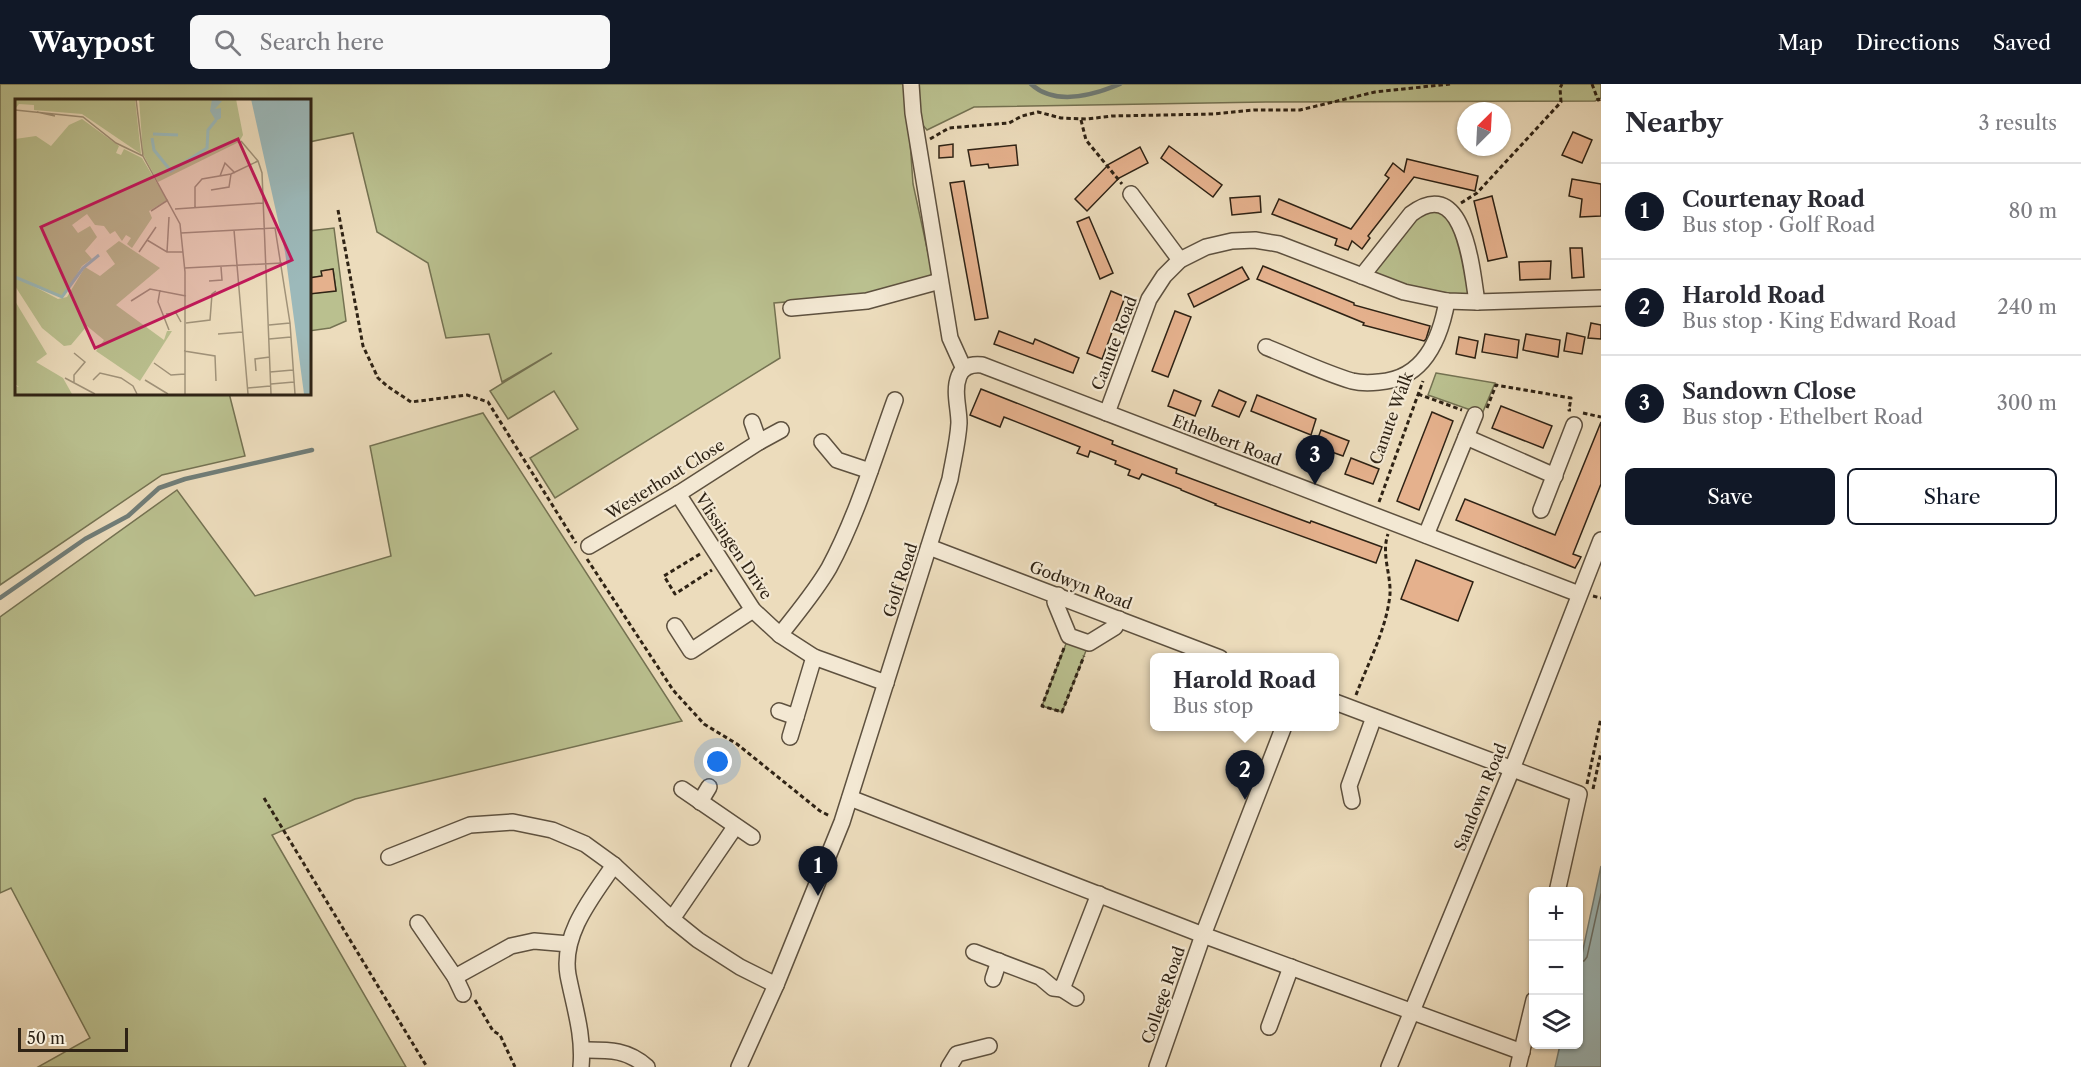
<!DOCTYPE html>
<html lang="en">
<head>
<meta charset="utf-8">
<style>
  :root { --surface:#fff; --page:#f7f7f7; --text:#2b2b33; --muted:#7c7c81; --line:#e1e1e2; --accent:#111827 }
  body { margin:0; font-family:"Libre Caslon Text",serif; background:var(--page); color:var(--text) }
  .controls { position:absolute; right:18px; bottom:18px; display:grid; overflow:hidden; border-radius:9px; box-shadow:0 2px 4px #0004 }
  .controls button { width:54px; height:54px; display:grid; place-items:center; padding:0; border:0; border-bottom:2px solid var(--line); background:var(--surface); color:var(--text); font:30px sans-serif }
  .compass { position:absolute; left:1457px; top:18px; width:54px; height:54px; border-radius:50%; background:var(--surface); box-shadow:0 2px 4px #0004; rotate:24deg }
  .scale { position:absolute; left:18px; bottom:15px; width:110px; box-sizing:border-box; padding-left:6px; border:3px solid #2f2315; border-top:0; font-size:16px; line-height:21px; white-space:nowrap; color:#2f2315; -webkit-text-stroke:4px #f3e8d3; paint-order:stroke }
  .you { position:absolute; left:718px; top:678px; width:21px; height:21px; margin:-15px; border:4px solid #fff; border-radius:50%; background:#1a73e8; box-shadow:0 0 0 9px #1a73e833 }
  .badge { display:grid; place-items:center; width:39px; height:39px; border-radius:50%; background:var(--accent); color:#fff; font-size:20px; font-weight:700 }
  .pin { position:absolute; translate:-50% -50px; filter:drop-shadow(0 2px 3px #0008) }
  .pin::after { content:''; position:absolute; top:32px; width:21px; height:18px; background:inherit; clip-path:polygon(0 0,100% 0,50% 100%) }
  .popup { position:absolute; left:1150px; top:569px; width:189px; height:78px; box-sizing:border-box; display:grid; place-content:center; border-radius:9px; background:var(--surface); filter:drop-shadow(0 2px 4px #0005); font-size:20px; white-space:nowrap; color:var(--muted) }
  .popup b { font-size:22px; color:var(--text) }
  .popup::after { content:''; position:absolute; left:50%; top:100%; margin-left:-12px; border:12px solid transparent; border-top-color:var(--surface) }
  .list { margin:0; padding:0; list-style:none }
  h2 { display:flex; justify-content:space-between; align-items:center; height:78px; margin:0; padding:0 24px; font-size:26px }
  h2 small { font-size:20px; font-weight:400; color:var(--muted) }
  .list li { display:grid; grid-template-columns:39px 1fr auto; gap:18px; align-items:center; box-sizing:border-box; height:96px; padding:0 24px; border-top:2px solid var(--line) }
  .list b { display:block; font-size:22px; white-space:nowrap }
  .list p { margin:0; font-size:20px; white-space:nowrap; color:var(--muted) }
  .list em { font-size:20px; font-style:normal; color:var(--muted) }
  .actions { display:flex; gap:12px; padding:18px 24px }
  .actions a { flex:1; padding:14px 0; border:2px solid var(--accent); border-radius:9px; text-align:center; font-size:21px; color:var(--accent) }
  .actions .main { background:var(--accent); color:#fff }
  .icon { flex:none; width:33px; height:33px; fill:none; stroke:currentColor; stroke-width:2; stroke-linecap:round; stroke-linejoin:round }
  .map { position:relative; flex:none; width:1601px; height:983px; overflow:hidden }
  header { display:flex; align-items:center; gap:36px; box-sizing:border-box; height:84px; padding:0 30px; background:var(--accent); color:#fff }
  header strong { font-size:28px }
  nav { display:flex; gap:33px; margin-inline-start:auto; font-size:21px }
  .search { width:420px; height:54px; background:var(--page); display:flex; align-items:center; gap:15px; box-sizing:border-box; padding:0 21px; border-radius:9px; color:var(--muted); font-size:22px }
  main { display:flex }
  aside { flex:1; background:var(--surface) }
  .map>svg:first-child { display:block }
  .green { fill:#bac08f; stroke:#747252; stroke-width:1.5 }
  .water { fill:#9cb9ba; stroke:#707d78; stroke-width:1.5 }
  .lines { fill:none; stroke-linecap:round; stroke-linejoin:round }
  .shore { stroke:#666e68; stroke-width:1.5 }
  .stream { stroke:#707d78; stroke-width:4.5 }
  .building { fill:#e5b18d; stroke:#2f2315; stroke-width:1.5 }
  .minor-casing { stroke:#5e513f; stroke-width:18 }
  .path { stroke:#2f2315; stroke-width:3; stroke-dasharray:4.5 3; stroke-linecap:butt }
  .minor { stroke:#f3e8d3; stroke-width:15 }
  .labels { text-anchor:middle; dominant-baseline:central; stroke-width:4.5; stroke-linejoin:round; paint-order:stroke }
  .street-label { font-size:16px; fill:#2f2315; stroke:#f3e8d3 }
  .inset-river { fill:none; stroke:#9cb9ba; stroke-width:3 }
  .inset-road { fill:none; stroke:#a09279; stroke-width:1.5 }
  .view { fill:#c2185b; fill-opacity:0.15; stroke:#c2185b; stroke-width:3 }
  .inset-edge { fill:none; stroke:#2f2315; stroke-width:3 }
</style>
</head>
<body>
<header>
<strong>Waypost</strong>
<div class="search"><svg class="icon" aria-label="search" viewBox="0 0 24 24"><circle cx="10" cy="10" r="6"/><path d="M15 15l6 6"/></svg>Search here</div>
<nav><a>Map</a><a>Directions</a><a>Saved</a></nav>
</header>
<main>
<div class="map">
<svg width="1601" height="983" viewBox="0 0 1601 983">
  <rect width="100%" height="100%" fill="#ecdcbc"/>
  <filter id="stains"><feTurbulence type="fractalNoise" baseFrequency=".00333" numOctaves="4"/><feColorMatrix values="0 0 0 0 .2 0 0 0 0 .09 0 0 0 0 .02 0 0 0 .5 -.17"/></filter>
  <radialGradient id="worn" r=".72"><stop offset=".6" stop-color="#630" stop-opacity="0"/><stop offset="1" stop-color="#630" stop-opacity=".3"/></radialGradient>
  <g class="green">
    <path d="M 0,0 L 906,0 L 913,100 L 933,192 L 870,211 L 774,219 L 780,274 L 555,414 L 530,374 L 578,345 L 554,307 L 508,335 L 490,307 L 552,269 L 502,298 L 489,250 L 446,254 L 428,179 L 377,148 L 353,49 L 309,58 L 309,16 L 16,16 L 16,309 L 229,309 L 245,372 L 162,391 L 0,501 Z"/>
    <path d="M 916,0 L 1601,0 L 1601,14 L 1595,17 L 1266,18 L 974,23 L 927,46 L 921,39 Z"/>
    <path d="M 1420,124 L 1455,131 L 1477,218 L 1362,192 Z"/>
    <path d="M 334,144 L 346,237 L 330,244 L 309,247 L 309,210 L 336,206 L 333,185 L 322,187 L 322,192 L 309,194 L 309,147 Z"/>
    <path d="M 1436,289 L 1495,299 L 1482,330 L 1428,311 Z"/>
    <path d="M 483,329 L 682,637 L 355,715 L 272,751 L 406,983 L 38,983 L 90,954 L 11,804 L 0,809 L 0,533 L 177,406 L 255,512 L 391,472 L 370,362 Z"/>
    <path d="M 1069,552 L 1089,559 L 1062,628 L 1042,622 Z"/>
  </g>
  <path class="water" d="M 1601,782 L 1601,983 L 1555,983 L 1560,961 L 1578,960 L 1579,884 Z"/>
  <g class="lines">
    <path class="shore" d="M 1578,877 L 1584,877 L 1587,873 L 1601,810"/>
    <g class="stream">
      <path d="M 1031,0 C 1055,22 1094,11 1120,0"/>
      <path d="M 0,514 L 85,455 L 128,432 L 159,404 L 185,395 L 312,366"/>
    </g>
  </g>
  <g class="building">
    <path d="M 1573,48 L 1592,56 L 1582,79 L 1562,71 Z"/>
    <path d="M 953,60 L 953,73 L 939,74 L 939,62 Z"/>
    <path d="M 1016,61 L 1018,81 L 989,84 L 988,80 L 971,82 L 968,66 Z"/>
    <path d="M 1169,62 L 1222,101 L 1213,113 L 1161,74 Z"/>
    <path d="M 1140,63 L 1148,79 L 1119,94 L 1087,127 L 1075,115 L 1109,80 Z"/>
    <path d="M 1407,75 L 1478,92 L 1475,107 L 1414,93 L 1368,152 L 1370,154 L 1362,165 L 1352,157 L 1348,166 L 1335,161 L 1337,155 L 1272,130 L 1279,115 L 1351,145 L 1389,94 L 1385,91 L 1393,79 L 1404,88 Z"/>
    <path d="M 1572,95 L 1601,100 L 1601,132 L 1580,133 L 1582,115 L 1569,112 Z"/>
    <path d="M 964,97 L 988,234 L 975,236 L 950,99 Z"/>
    <path d="M 1260,112 L 1261,128 L 1232,131 L 1230,114 Z"/>
    <path d="M 1492,112 L 1507,173 L 1488,177 L 1474,117 Z"/>
    <path d="M 1089,133 L 1113,189 L 1100,195 L 1077,138 Z"/>
    <path d="M 1570,164 L 1582,164 L 1584,193 L 1572,194 Z"/>
    <path d="M 1551,177 L 1550,195 L 1520,196 L 1519,178 Z"/>
    <path d="M 1263,182 L 1354,219 L 1354,221 L 1430,242 L 1426,255 L 1424,257 L 1363,241 L 1364,239 L 1257,195 Z"/>
    <path d="M 1242,183 L 1249,195 L 1194,223 L 1188,210 Z"/>
    <path d="M 333,185 L 336,207 L 309,210 L 309,194 L 322,192 L 321,187 Z"/>
    <path d="M 1111,207 L 1125,213 L 1102,275 L 1087,269 Z"/>
    <path d="M 1175,227 L 1191,233 L 1168,293 L 1152,287 Z"/>
    <path d="M 1591,239 L 1601,241 L 1601,255 L 1588,254 Z"/>
    <path d="M 999,247 L 1033,260 L 1035,255 L 1079,274 L 1073,289 L 994,260 Z"/>
    <path d="M 1567,249 L 1585,253 L 1582,270 L 1564,267 Z"/>
    <path d="M 1485,250 L 1519,256 L 1517,274 L 1482,268 Z"/>
    <path d="M 1526,250 L 1560,256 L 1558,273 L 1523,266 Z"/>
    <path d="M 1459,253 L 1478,257 L 1475,274 L 1456,270 Z"/>
    <path d="M 981,305 L 1113,357 L 1112,360 L 1177,385 L 1176,389 L 1310,439 L 1311,437 L 1322,441 L 1382,463 L 1376,479 L 1215,421 L 1216,420 L 1181,406 L 1181,405 L 1142,390 L 1139,395 L 1128,391 L 1130,386 L 1115,380 L 1116,377 L 1090,367 L 1088,373 L 1077,369 L 1080,363 L 1004,333 L 1000,343 L 970,331 Z"/>
    <path d="M 1174,306 L 1201,317 L 1195,332 L 1168,322 Z"/>
    <path d="M 1219,306 L 1246,318 L 1239,333 L 1212,322 Z"/>
    <path d="M 1257,311 L 1316,335 L 1311,351 L 1251,327 Z"/>
    <path d="M 1501,322 L 1552,342 L 1543,364 L 1492,344 Z"/>
    <path d="M 1432,328 L 1453,337 L 1419,426 L 1397,417 Z"/>
    <path d="M 1601,338 L 1601,400 L 1573,470 L 1581,473 L 1575,484 L 1456,436 L 1465,415 L 1555,451 Z"/>
    <path d="M 1321,346 L 1349,357 L 1343,372 L 1315,362 Z"/>
    <path d="M 1351,374 L 1379,385 L 1373,400 L 1345,390 Z"/>
    <path d="M 1416,476 L 1473,498 L 1458,537 L 1401,515 Z"/>
  </g>
  <g class="lines">
    <defs>
      <g id="minor">
        <path d="M 911,0 L 913,29 L 950,254 L 964,285"/>
        <path d="M 1131,110 L 1180,176"/>
        <path d="M 1362,192 L 1411,130 C 1465,89 1472,188 1477,218"/>
        <path d="M 791,224 L 867,217 L 940,197"/>
        <path d="M 1266,263 C 1294,274 1322,288 1352,297 C 1360,299 1370,299 1379,298 C 1424,295 1440,256 1447,217"/>
        <path d="M 1107,329 L 1149,215 L 1164,192 L 1180,176 L 1206,163 L 1232,157 L 1255,156 L 1279,160 L 1404,208 L 1447,217 L 1477,218 L 1601,214"/>
        <path d="M 752,338 L 759,358"/>
        <path d="M 1466,353 L 1555,392"/>
        <path d="M 822,358 L 837,376 L 870,387"/>
        <path d="M 678,410 L 753,526 L 780,551 L 814,573 L 886,599"/>
        <path d="M 1541,426 L 1574,341"/>
        <path d="M 1426,451 L 1475,331"/>
        <path d="M 589,462 L 678,410 L 759,358 L 781,346"/>
        <path d="M 929,463 L 1220,574"/>
        <path d="M 1058,511 L 1055,518 L 1069,552 L 1089,559 L 1115,543 L 1119,535"/>
        <path d="M 675,542 L 691,567 L 753,526"/>
        <path d="M 780,551 C 797,529 815,508 829,484 C 857,432 875,371 895,316"/>
        <path d="M 1335,618 L 1579,710 L 1557,808"/>
        <path d="M 779,627 L 796,633"/>
        <path d="M 790,653 L 814,573"/>
        <path d="M 682,705 L 752,753"/>
        <path d="M 850,714 L 1203,851 L 1522,968"/>
        <path d="M 1352,717 L 1349,702 L 1374,633"/>
        <path d="M 700,718 L 709,703"/>
        <path d="M 389,773 L 470,741 L 513,738 L 552,746 L 585,760 L 614,781 L 672,835 L 698,856 L 740,883 L 776,901"/>
        <path d="M 672,835 L 735,743"/>
        <path d="M 418,839 L 455,893 L 463,910"/>
        <path d="M 974,868 L 1040,893 L 1053,904 L 1062,905 L 1099,810"/>
        <path d="M 455,893 L 511,862 L 534,857 L 569,860"/>
        <path d="M 993,895 L 999,877"/>
        <path d="M 1062,905 L 1076,914"/>
        <path d="M 1269,943 L 1291,883"/>
        <path d="M 583,966 C 608,966 627,965 647,983"/>
        <path d="M 581,983 C 584,951 574,922 568,891 C 561,850 593,812 614,781"/>
        <path d="M 739,983 L 776,901 L 842,738 L 950,395 C 953,377 958,358 959,339 C 959,324 953,307 959,292 C 963,282 972,280 982,281 L 1579,510"/>
        <path d="M 949,983 L 957,970 L 989,962"/>
        <path d="M 1157,983 L 1203,851 L 1284,642"/>
        <path d="M 1389,983 L 1512,685 L 1601,456"/>
        <path d="M 1518,983 L 1534,916"/>
      </g>
    </defs>
    <use href="#minor" class="minor-casing"/>
    <g class="path">
      <path d="M 1592,0 L 1598,16 L 1601,15"/>
      <path d="M 1081,36 L 1086,56 L 1122,100"/>
      <path d="M 930,55 L 949,44 L 1009,39 L 1022,32 L 1038,28 L 1061,34 L 1087,35 L 1112,32 L 1214,30 L 1254,26 L 1300,26 L 1375,8 L 1450,0"/>
      <path d="M 1461,119 L 1477,109 L 1561,18 L 1560,4 L 1562,0"/>
      <path d="M 338,126 L 363,262 L 378,294 L 387,302 L 411,318 L 467,311 L 488,318 L 576,459"/>
      <path d="M 1418,310 L 1462,326"/>
      <path d="M 1487,324 L 1496,301 L 1571,314 L 1569,326 L 1571,326"/>
      <path d="M 1583,329 L 1601,333"/>
      <path d="M 1379,418 L 1423,297"/>
      <path d="M 700,470 L 664,492 L 675,510 L 712,486"/>
      <path d="M 587,475 L 673,606 L 704,640 L 737,660 L 820,727 L 830,732"/>
      <path d="M 1593,512 L 1601,514"/>
      <path d="M 1064,564 L 1042,622 L 1062,628 L 1084,572"/>
      <path d="M 1356,611 C 1368,579 1387,544 1390,510 C 1391,490 1381,470 1388,450"/>
      <path d="M 1587,700 L 1601,634"/>
      <path d="M 1593,705 L 1601,668"/>
      <path d="M 264,714 L 427,983"/>
      <path d="M 475,916 L 493,947 L 500,951 L 515,983"/>
    </g>
    <use href="#minor" class="minor"/>
  </g>
  <g class="labels">
    <g class="street-label">
      <text transform="translate(1114 259) rotate(-69)">Canute Road</text>
      <text transform="translate(1391 334) rotate(-70)">Canute Walk</text>
      <text transform="translate(1227 356) rotate(21)">Ethelbert Road</text>
      <text transform="translate(665 395) rotate(-32)">Westerhout Close</text>
      <text transform="translate(734 462) rotate(56)">Vlissingen Drive</text>
      <text transform="translate(900 496) rotate(-72)">Golf Road</text>
      <text transform="translate(1081 501) rotate(21)">Godwyn Road</text>
      <text transform="translate(1480 713) rotate(-68)">Sandown Road</text>
      <text transform="translate(1163 911) rotate(-71)">College Road</text>
    </g>
  </g>
  <g transform="translate(15 15)">
    <rect width="296" height="296" fill="#ecdcbc"/>
    <path d="M 0,0 L 120,0 L 126,55 L 67,15 L 19,11 L 19,6 L 4,5 L 0,10 ZM 124,0 L 221,0 L 228,36 L 224,43 L 143,83 L 128,55 ZM 67,20 L 104,47 L 101,54 L 106,56 L 109,50 L 127,59 L 152,101 L 134,112 L 137,119 L 117,149 L 112,145 L 116,139 L 111,136 L 107,142 L 100,132 L 95,135 L 89,127 L 80,126 L 72,115 L 57,126 L 63,134 L 75,127 L 82,138 L 70,152 L 77,160 L 67,167 L 50,195 L 43,197 L 0,177 L 0,40 L 21,37 L 36,47 L 54,26 ZM 104,142 L 145,169 L 101,206 L 149,241 L 152,232 L 157,232 L 125,282 L 81,252 L 89,241 L 72,227 L 56,246 L 49,247 L 27,229 L 0,187 L 0,179 L 5,180 L 43,200 L 52,198 L 70,168 L 85,177 L 100,165 L 91,152 ZM 0,202 L 32,255 L 21,263 L 48,279 L 57,295 L 0,295 L 0,287 L 4,288 L 0,285 Z" fill="#bac08f"/>
    <path d="M 197,0 L 207,2 L 200,10 L 206,9 L 206,19 L 201,22 L 195,12 ZM 236,0 L 295,0 L 295,295 L 289,295 L 270,153 Z" fill="#9cb9ba"/>
    <path class="inset-river" d="M 138,35 L 163,36M 137,39 L 139,51 L 156,72 L 192,49 L 193,31 L 201,21M 0,178 L 47,198 L 68,169 L 84,156"/>
    <path class="inset-road" d="M 121,0 L 128,57 L 165,125 L 170,173 L 170,295M 0,11 L 68,18 L 101,44 L 128,57M 22,13 L 40,17M 226,42 L 243,62 L 247,74 L 256,295M 205,77 L 210,64 L 220,74M 196,91 L 214,88 L 216,75M 180,108 L 180,88 L 187,80 L 216,75 L 243,62M 160,110 L 248,104M 136,112 L 153,101M 219,131 L 233,295M 166,134 L 260,129 L 275,224 L 280,295M 132,141 L 152,153 L 168,153M 124,153 L 141,128M 152,153 L 154,118M 170,169 L 267,164M 194,182 L 207,181 L 206,168M 145,191 L 143,203 L 154,231M 116,202 L 135,190 L 171,197M 151,215 L 161,214 L 166,223M 171,224 L 195,221 L 197,195 L 201,192M 254,226 L 275,224M 203,235 L 227,233M 254,240 L 276,238M 169,252 L 200,257 L 201,282M 59,254 L 70,263 L 59,276 L 59,283M 139,264 L 156,276 L 170,275M 241,272 L 240,260 L 255,258M 255,273 L 278,271M 50,279 L 80,295M 78,281 L 85,274 L 106,279 L 118,287 L 122,295M 130,281 L 153,295M 256,285 L 279,283M 233,289 L 255,287"/>
    <path class="view" d="M 223,40 L 277,161 L 80,249 L 26,128 Z"/>
    <rect width="296" height="296" class="inset-edge"/>
  </g>
  <rect width="100%" height="100%" filter="url(#stains)"/>
  <rect width="100%" height="100%" fill="url(#worn)"/>
</svg>
<div class="controls">
<button>+</button>
<button>−</button>
<button><svg class="icon" aria-label="layers" viewBox="0 0 24 24"><path d="M12 4l9 5-9 5-9-5zM3 14l9 5 9-5"/></svg></button>
</div>
<svg class="compass" viewBox="-18 -18 36 36"><path d="M0-13l5 13h-10z" fill="#e53935"/><path d="M0 13l5-13h-10z" fill="#7c7c81"/></svg>
<div class="scale">50 m</div>
<div class="you"></div>
<div class="pin badge" style="left:818px;top:812px">1</div>
<div class="pin badge" style="left:1245px;top:716px">2</div>
<div class="popup"><b>Harold Road</b>Bus stop</div>
<div class="pin badge" style="left:1315px;top:401px">3</div>
</div>
<aside>
<h2>Nearby<small>3 results</small></h2>
<ul class="list">
<li><span class="badge">1</span><div><b>Courtenay Road</b><p>Bus stop · Golf Road</p></div><em>80 m</em></li>
<li><span class="badge">2</span><div><b>Harold Road</b><p>Bus stop · King Edward Road</p></div><em>240 m</em></li>
<li><span class="badge">3</span><div><b>Sandown Close</b><p>Bus stop · Ethelbert Road</p></div><em>300 m</em></li>
</ul>
<div class="actions"><a class="main">Save</a><a>Share</a></div>
</aside>
</main>
</body>
</html>
